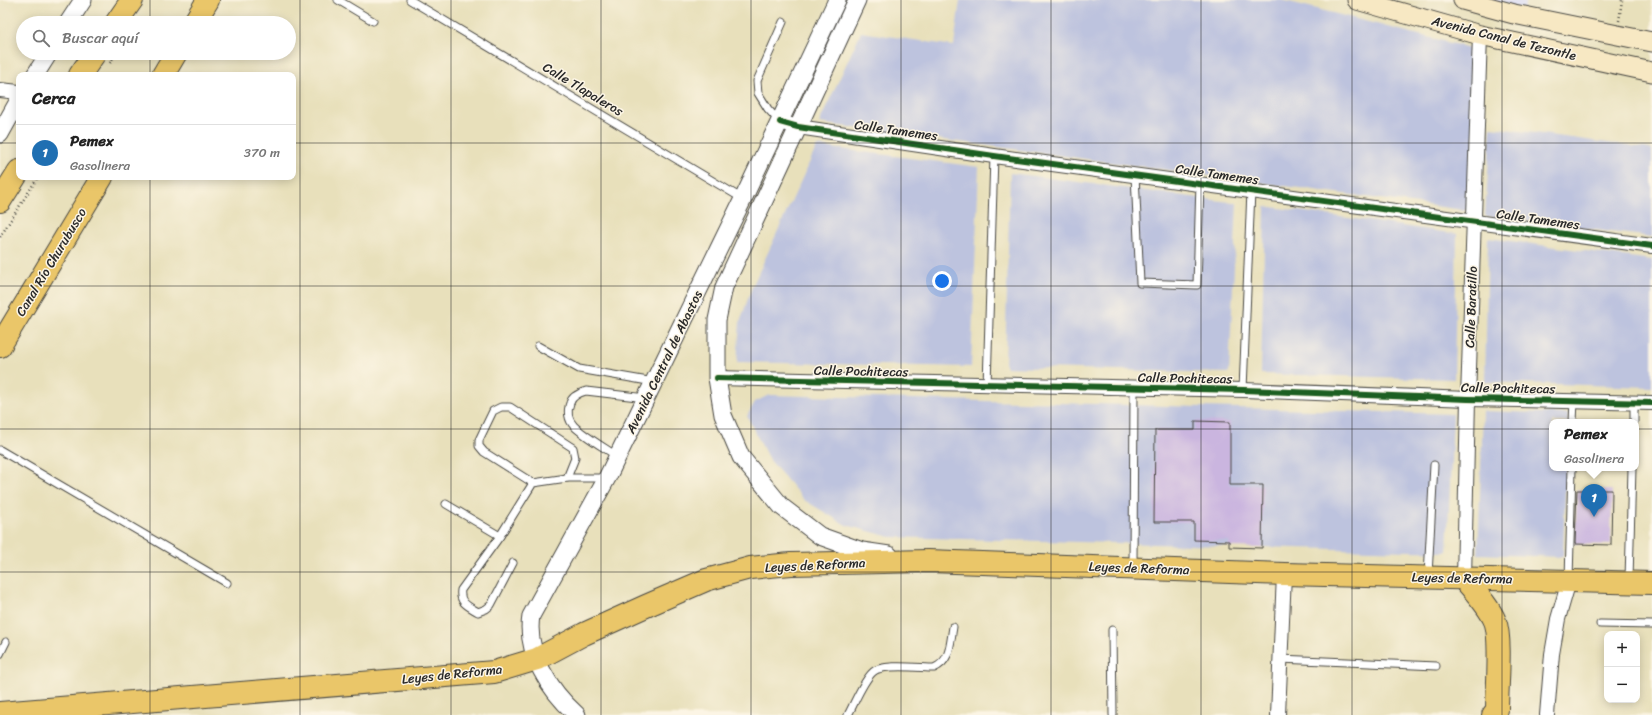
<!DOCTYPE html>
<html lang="es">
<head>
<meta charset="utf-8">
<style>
  :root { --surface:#fff; --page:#f2f2f2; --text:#222; --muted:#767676; --line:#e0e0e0; --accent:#1f6fb2 }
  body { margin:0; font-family:Sriracha,sans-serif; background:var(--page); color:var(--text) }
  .controls { position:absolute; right:12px; bottom:12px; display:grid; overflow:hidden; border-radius:8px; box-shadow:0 2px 10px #0003 }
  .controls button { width:36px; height:36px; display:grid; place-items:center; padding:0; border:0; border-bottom:1px solid var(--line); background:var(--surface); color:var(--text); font:20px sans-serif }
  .you { position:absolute; left:942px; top:281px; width:14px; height:14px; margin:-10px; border:3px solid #fff; border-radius:50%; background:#1a73e8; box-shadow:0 0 0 6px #1a73e833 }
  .badge { display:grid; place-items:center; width:26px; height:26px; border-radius:50%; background:var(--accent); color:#fff; font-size:13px; font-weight:700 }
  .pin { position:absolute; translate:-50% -33px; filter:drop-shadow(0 1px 2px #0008) }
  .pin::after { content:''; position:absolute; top:21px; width:14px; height:12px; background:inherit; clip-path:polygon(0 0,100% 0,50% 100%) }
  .popup { position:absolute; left:1549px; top:419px; width:90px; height:52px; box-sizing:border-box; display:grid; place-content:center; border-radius:8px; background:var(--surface); filter:drop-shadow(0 1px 3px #0005); font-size:13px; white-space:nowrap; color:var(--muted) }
  .popup b { font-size:15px; color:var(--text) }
  .popup::after { content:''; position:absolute; left:50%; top:100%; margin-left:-8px; border:8px solid transparent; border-top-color:var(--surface) }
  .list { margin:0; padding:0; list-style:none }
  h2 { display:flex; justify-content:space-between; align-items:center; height:52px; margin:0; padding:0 16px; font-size:17px }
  h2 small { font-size:13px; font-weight:400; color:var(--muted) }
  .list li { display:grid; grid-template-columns:26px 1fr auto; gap:12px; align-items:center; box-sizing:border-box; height:56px; padding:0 16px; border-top:1px solid var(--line) }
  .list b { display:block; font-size:15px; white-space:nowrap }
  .list p { margin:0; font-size:13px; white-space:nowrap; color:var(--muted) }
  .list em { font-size:13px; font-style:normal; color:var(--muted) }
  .icon { flex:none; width:22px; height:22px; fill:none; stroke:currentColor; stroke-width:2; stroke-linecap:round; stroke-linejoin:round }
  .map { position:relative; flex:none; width:1652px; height:715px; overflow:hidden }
  .search { position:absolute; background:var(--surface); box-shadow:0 2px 10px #0003; left:16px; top:16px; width:280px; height:44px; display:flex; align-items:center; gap:10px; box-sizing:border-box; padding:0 14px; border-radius:22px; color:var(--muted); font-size:15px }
  .panel { position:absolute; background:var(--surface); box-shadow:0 2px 10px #0003; left:16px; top:72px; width:280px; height:108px; border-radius:8px }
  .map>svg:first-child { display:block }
  .built { fill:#d4d8f9 }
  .industrial { fill:#bdc3de }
  .building { fill:#cab5df }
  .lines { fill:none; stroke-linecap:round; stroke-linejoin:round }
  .service-casing { stroke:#474641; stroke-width:9 }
  .minor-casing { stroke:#474641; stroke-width:16 }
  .tertiary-casing { stroke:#474641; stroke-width:19 }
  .secondary-casing { stroke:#474641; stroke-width:21 }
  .primary-casing { stroke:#474641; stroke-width:24 }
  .path { stroke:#474641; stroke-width:2.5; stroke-dasharray:1 3; stroke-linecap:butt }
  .service { stroke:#fff; stroke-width:7 }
  .minor { stroke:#fff; stroke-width:14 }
  .tertiary { stroke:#fff; stroke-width:17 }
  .secondary { stroke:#f7e8c3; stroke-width:19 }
  .primary { stroke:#eac669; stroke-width:22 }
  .cycleway-casing { stroke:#fcf5e5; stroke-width:8 }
  .cycleway { stroke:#1b5e20; stroke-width:6 }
  .grid { fill:none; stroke:#2b2b2b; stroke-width:1; stroke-opacity:0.55 }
  .labels { text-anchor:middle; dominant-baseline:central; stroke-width:3; stroke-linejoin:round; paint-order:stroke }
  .street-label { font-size:13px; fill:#2b2b2b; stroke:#fcf5e5 }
</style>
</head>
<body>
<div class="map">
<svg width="1652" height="715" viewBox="0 0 1652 715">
  <rect width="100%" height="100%" fill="#fcf5e5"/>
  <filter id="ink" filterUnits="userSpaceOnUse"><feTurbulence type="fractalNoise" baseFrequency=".025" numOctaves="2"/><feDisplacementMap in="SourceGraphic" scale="8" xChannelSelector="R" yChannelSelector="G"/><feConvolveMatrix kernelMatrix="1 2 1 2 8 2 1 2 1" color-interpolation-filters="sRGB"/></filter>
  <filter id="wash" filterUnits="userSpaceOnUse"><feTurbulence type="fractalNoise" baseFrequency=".012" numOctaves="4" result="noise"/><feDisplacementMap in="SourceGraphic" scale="16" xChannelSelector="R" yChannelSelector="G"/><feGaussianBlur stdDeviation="0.9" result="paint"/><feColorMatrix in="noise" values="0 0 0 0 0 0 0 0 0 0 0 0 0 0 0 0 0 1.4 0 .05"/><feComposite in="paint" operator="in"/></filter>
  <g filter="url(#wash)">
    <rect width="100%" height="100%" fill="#e8e0bb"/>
    <path class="built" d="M 1486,0 L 1526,0 L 1524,9 Z"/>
    <g class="industrial">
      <path d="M 960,0 L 1282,0 L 1478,50 L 1471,211 L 819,123 L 861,32 L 954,46 Z"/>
      <path d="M 1491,127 L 1652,149 L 1652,237 L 1485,216 Z"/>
      <path d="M 817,146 L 979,167 L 971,367 L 737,362 L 740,322 L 752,287 Z"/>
      <path d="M 1010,173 L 1237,203 L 1229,373 L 1005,367 Z"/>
      <path d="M 1265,206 L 1457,234 L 1454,379 L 1261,374 Z"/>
      <path d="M 1488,238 L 1652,260 L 1652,387 L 1485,382 Z"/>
      <path d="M 769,395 L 1453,414 L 1447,552 L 891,537 L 846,525 L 804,500 L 768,458 L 747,416 L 755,402 Z"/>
      <path d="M 1483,411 L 1568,414 L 1568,422 L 1552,422 L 1552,468 L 1566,468 L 1563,557 L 1478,554 Z"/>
    </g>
    <g id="blocks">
      <g class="building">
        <path d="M 1195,421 L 1230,422 L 1230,485 L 1263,485 L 1262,548 L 1229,547 L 1229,541 L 1194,540 L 1194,522 L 1154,522 L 1155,430 L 1195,430 Z"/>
        <path d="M 1577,490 L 1612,490 L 1611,545 L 1575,544 Z"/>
      </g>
    </g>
  </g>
  <g filter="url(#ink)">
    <use href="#blocks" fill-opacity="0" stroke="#474641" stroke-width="1"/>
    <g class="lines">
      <defs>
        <g id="service">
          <path d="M 338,0 L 373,21"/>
          <path d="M 410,0 L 743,199"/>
          <path d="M 779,121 L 768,109 L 758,93 L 757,81 L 783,22"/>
          <path d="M 1135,175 L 1140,283 L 1197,285 L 1200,183"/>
          <path d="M 538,346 L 579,369 L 654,382"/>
          <path d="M 987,385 L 994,156"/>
          <path d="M 1243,390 L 1251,190"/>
          <path d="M 1573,422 L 1574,401"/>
          <path d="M 1634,422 L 1634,402"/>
          <path d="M 0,450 L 227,583"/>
          <path d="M 618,457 C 605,448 584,436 574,426 C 568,420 567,411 570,403 C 572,396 579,393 586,391 L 646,398"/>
          <path d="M 533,483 L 484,452 L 479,446 L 479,440 L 493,411 L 501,407 L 510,407 L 573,448 L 575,458 L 567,478"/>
          <path d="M 446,504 L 500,536"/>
          <path d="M 513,563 L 491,605 L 486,609 L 478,612 C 468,606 459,603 461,590 L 500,536 L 533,483 L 567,478 L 607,478"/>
          <path d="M 1133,566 L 1134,387"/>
          <path d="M 1428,575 L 1434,465"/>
          <path d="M 1569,580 L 1572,468"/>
          <path d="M 1629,580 L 1632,468"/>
          <path d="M 1600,624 L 1652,625"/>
          <path d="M 1112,630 L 1113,715"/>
          <path d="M 0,654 L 6,642"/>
          <path d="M 1280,659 L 1436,666"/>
          <path d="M 848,715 C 855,702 863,681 873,672 C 882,663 920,668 934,668 C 951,661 950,643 953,627"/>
        </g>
        <g id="minor">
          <path d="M 0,90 L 19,92"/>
          <path d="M 780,122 L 798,127 L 994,156 L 1652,246"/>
          <path d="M 717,378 L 1243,390 L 1468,399 L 1652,403"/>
          <path d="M 1464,579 L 1468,399 L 1480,35"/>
          <path d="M 1278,715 L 1284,574"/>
          <path d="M 1547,715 L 1552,654 L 1558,619 L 1569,581"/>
        </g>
        <g id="tertiary">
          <path d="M 857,0 L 724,287 L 717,320 L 717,378 L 723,415 L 741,457 L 782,507 L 820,536 L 862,551 L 889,555"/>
          <path d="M 68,23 L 83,0"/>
          <path d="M 35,75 L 49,53"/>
          <path d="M 0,134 L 19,100"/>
          <path d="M 577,715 C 550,691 525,653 531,616 L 607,478 L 743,199 L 837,0"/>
        </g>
        <g id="secondary">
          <path d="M 1357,0 L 1480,35 L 1652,72"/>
          <path d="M 1463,0 L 1514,14 L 1652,42"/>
        </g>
        <g id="primary">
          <path d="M 116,23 L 132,0"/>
          <path d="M 194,23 L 208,0"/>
          <path d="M 80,75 L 95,53"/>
          <path d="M 163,75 L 176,53"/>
          <path d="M 0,201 L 19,171"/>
          <path d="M 0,346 L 102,177"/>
          <path d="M 1464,579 C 1475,592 1488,605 1495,621 C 1502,639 1497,688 1497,710 L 1493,715"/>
          <path d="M 0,713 L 494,672 L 537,659 L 584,634 L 646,606 L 706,580 L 750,568 L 791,564 L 928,561 L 1284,574 L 1652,583"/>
        </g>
      </defs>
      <use href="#service" class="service-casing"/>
      <use href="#minor" class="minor-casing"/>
      <use href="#tertiary" class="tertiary-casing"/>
      <use href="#secondary" class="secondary-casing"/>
      <use href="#primary" class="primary-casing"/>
      <g class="path">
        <path d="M 1619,21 L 1622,0"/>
        <path d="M 110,63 L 116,53"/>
        <path d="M 0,237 L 38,177"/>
      </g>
      <use href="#service" class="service"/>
      <use href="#minor" class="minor"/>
      <use href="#tertiary" class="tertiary"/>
      <use href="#secondary" class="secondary"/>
      <use href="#primary" class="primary"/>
      <defs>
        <g id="cycleway">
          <path d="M 780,122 L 798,127 L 994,156 L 1652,246"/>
          <path d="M 717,378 L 1243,390 L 1468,399 L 1652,403"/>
        </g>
      </defs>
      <use href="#cycleway" class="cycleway-casing"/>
      <use href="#cycleway" class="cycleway"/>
    </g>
  </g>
  <path class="grid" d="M 150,0 L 150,23M 300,0 L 300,715M 451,0 L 451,715M 601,0 L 601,715M 751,0 L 751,715M 901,0 L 901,715M 1051,0 L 1051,715M 1201,0 L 1201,715M 1352,0 L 1352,715M 1502,0 L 1502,715M 150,53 L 150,75M 0,143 L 19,143M 293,143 L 1652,143M 150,177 L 150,715M 0,286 L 1652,286M 0,429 L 1652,429M 0,572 L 1652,572"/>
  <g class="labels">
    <g class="street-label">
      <text transform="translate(1504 38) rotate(14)">Avenida Canal de Tezontle</text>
      <text transform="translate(583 89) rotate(31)">Calle Tlapaleros</text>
      <text transform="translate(896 130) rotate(8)">Calle Tamemes</text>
      <text transform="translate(1217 174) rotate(8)">Calle Tamemes</text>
      <text transform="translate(1538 219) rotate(8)">Calle Tamemes</text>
      <text transform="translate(51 262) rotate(-59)">Canal Río Churubusco</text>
      <text transform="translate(1471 307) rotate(-88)">Calle Baratillo</text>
      <text transform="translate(664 362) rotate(-64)">Avenida Central de Abastos</text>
      <text transform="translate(861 371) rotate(1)">Calle Pochitecas</text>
      <text transform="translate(1185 378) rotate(1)">Calle Pochitecas</text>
      <text transform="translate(1508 388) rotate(1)">Calle Pochitecas</text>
      <text transform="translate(815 565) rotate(-3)">Leyes de Reforma</text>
      <text transform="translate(1139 568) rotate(2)">Leyes de Reforma</text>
      <text transform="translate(1462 578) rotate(1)">Leyes de Reforma</text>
      <text transform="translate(452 674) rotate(-6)">Leyes de Reforma</text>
    </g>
  </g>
</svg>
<div class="controls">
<button>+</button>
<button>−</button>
</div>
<div class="you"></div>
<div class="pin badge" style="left:1594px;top:517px">1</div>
<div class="popup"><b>Pemex</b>Gasolinera</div>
<div class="search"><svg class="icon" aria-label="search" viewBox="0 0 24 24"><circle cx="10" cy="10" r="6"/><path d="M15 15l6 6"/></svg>Buscar aquí</div>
<section class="panel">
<h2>Cerca<small></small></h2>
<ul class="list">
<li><span class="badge">1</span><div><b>Pemex</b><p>Gasolinera</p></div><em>370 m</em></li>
</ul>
</section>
</div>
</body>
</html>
